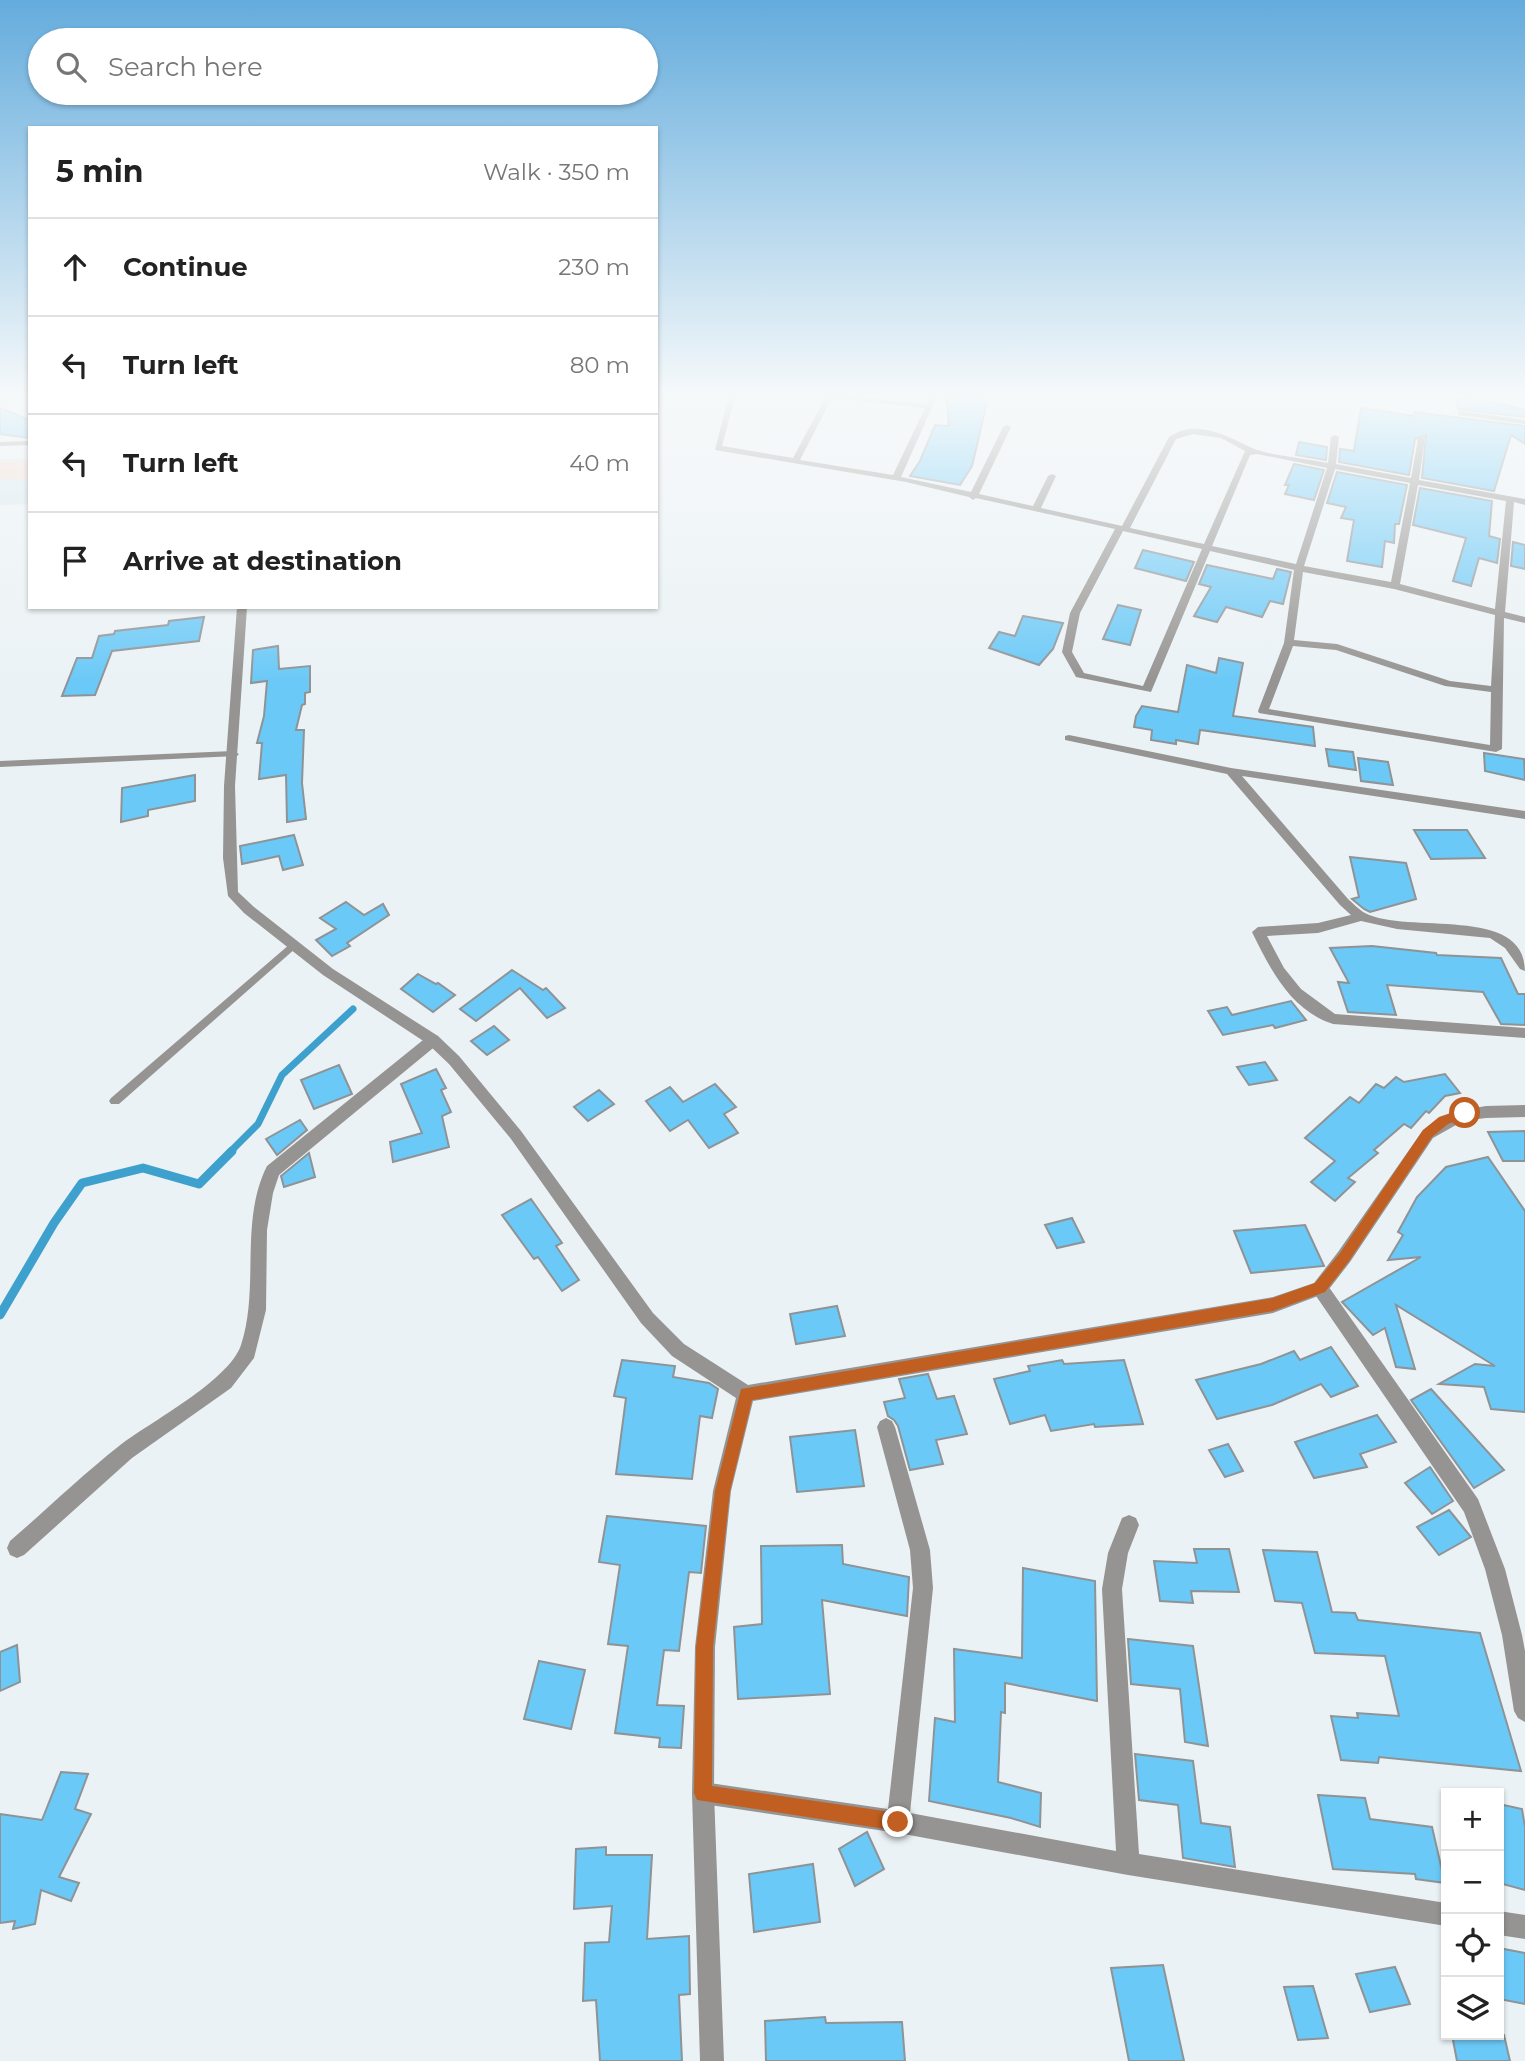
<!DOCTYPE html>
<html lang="en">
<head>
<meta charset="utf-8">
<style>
  :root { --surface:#fff; --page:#f2f2f2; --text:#222; --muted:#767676; --line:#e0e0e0 }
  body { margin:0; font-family:Montserrat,sans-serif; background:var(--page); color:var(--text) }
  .controls { position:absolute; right:21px; bottom:21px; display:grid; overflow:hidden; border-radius:0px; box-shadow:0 2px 5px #0004 }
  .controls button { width:63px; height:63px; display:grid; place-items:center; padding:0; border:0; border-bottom:2px solid var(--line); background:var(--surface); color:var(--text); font:35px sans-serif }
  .stop { position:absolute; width:21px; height:21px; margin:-16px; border:5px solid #c05f21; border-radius:50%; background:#fff }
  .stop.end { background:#c05f21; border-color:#fff; box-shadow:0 2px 7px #0008 }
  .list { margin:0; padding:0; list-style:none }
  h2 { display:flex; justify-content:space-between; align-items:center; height:91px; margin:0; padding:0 28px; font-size:30px }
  h2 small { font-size:23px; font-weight:400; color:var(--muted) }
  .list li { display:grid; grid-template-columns:46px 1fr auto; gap:21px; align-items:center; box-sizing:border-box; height:98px; padding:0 28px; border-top:2px solid var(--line) }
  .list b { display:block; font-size:26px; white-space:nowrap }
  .list em { font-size:23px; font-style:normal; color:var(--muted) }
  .icon { flex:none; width:38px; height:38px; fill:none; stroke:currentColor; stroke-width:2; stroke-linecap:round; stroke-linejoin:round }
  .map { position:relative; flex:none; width:1525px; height:2061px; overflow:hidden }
  .search { position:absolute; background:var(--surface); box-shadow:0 2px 5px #0004; left:28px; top:28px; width:630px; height:77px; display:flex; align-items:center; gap:18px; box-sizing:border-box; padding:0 24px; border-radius:38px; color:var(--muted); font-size:26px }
  .panel { position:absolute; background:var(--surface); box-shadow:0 2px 5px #0004; left:28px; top:126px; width:630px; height:483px; border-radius:0px }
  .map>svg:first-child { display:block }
  .built { fill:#d8e6ec }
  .green { fill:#f6d9cb }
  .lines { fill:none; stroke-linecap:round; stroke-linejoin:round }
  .stream-far1 { stroke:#3ea0cc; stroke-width:7 }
  .stream { stroke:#3ea0cc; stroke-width:9 }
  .building { fill:#6bc9f7; stroke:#8e9396; stroke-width:2 }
  .service { fill:#969492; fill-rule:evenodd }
  .minor { fill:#969492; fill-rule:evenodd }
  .tertiary { fill:#969492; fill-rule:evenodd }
  .route { fill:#c05f21 }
</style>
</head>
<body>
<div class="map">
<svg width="1525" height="2061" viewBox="0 0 1525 2061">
  <rect width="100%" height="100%" fill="#ebf2f5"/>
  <path class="built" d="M 0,459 L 30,459 L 30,504 L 0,505 Z"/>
  <path class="green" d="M 30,461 L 30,479 L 0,479 L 0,462 Z"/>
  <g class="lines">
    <path class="stream-far1" d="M 230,1152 L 258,1124 L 282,1075 L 353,1009"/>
    <path class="stream" d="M 0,1315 L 54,1223 L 82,1183 L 143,1168 L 199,1184 L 232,1151"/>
  </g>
  <g class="building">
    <path d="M 946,394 L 981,394 L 982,402 L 987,402 L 972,466 L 960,485 L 910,476 L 920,461 L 935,425 L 949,426 Z"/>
    <path d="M 1456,399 L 1495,402 L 1525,410 L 1525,417 L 1458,409 Z"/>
    <path d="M 0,408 L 30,420 L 30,438 L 0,434 Z"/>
    <path d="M 1361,408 L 1414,416 L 1415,412 L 1525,426 L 1525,444 L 1511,435 L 1494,491 L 1422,478 L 1426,435 L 1415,439 L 1409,475 L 1339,462 L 1340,449 L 1354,451 Z"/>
    <path d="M 1299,442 L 1327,447 L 1326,460 L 1296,455 Z"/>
    <path d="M 1294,464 L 1324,470 L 1314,500 L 1285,494 L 1289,485 L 1285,485 Z"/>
    <path d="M 1337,472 L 1407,485 L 1399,524 L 1395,524 L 1394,543 L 1385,541 L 1382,567 L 1347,561 L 1354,520 L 1341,518 L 1346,507 L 1327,503 Z"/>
    <path d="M 1420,488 L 1492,501 L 1489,536 L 1500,539 L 1497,563 L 1479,558 L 1471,586 L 1453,581 L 1466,538 L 1413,525 Z"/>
    <path d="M 1513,542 L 1525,545 L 1525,569 L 1511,566 Z"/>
    <path d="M 1143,550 L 1194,562 L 1186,581 L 1135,568 Z"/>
    <path d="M 1207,565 L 1273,579 L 1277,569 L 1291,572 L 1283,604 L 1270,601 L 1262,617 L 1226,607 L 1217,622 L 1194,616 L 1211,587 L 1199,584 Z"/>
    <path d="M 1118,605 L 1141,610 L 1130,645 L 1103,639 Z"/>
    <path d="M 1023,616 L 1063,623 L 1053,649 L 1039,665 L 989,648 L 999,632 L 1015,636 Z"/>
    <path d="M 204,617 L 199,641 L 112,651 L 95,695 L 62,696 L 77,658 L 92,658 L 99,636 L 114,634 L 115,631 L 168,625 L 169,621 Z"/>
    <path d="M 278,646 L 279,669 L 310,666 L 310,692 L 305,693 L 305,704 L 302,705 L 296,730 L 304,730 L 302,783 L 306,819 L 287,822 L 286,775 L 259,779 L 262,743 L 257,743 L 264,716 L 267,681 L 251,683 L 253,650 Z"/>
    <path d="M 1219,658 L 1243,663 L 1233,716 L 1313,727 L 1315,746 L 1200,730 L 1198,744 L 1176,740 L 1176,744 L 1151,740 L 1152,730 L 1134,727 L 1136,716 L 1142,706 L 1178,712 L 1187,665 L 1216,673 Z"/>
    <path d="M 1326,749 L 1353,752 L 1356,770 L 1329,766 Z"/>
    <path d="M 1484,753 L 1524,759 L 1525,780 L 1485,771 Z"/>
    <path d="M 1358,758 L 1388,762 L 1393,785 L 1361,781 Z"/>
    <path d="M 195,775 L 195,801 L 148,810 L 148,816 L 121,822 L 122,788 Z"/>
    <path d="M 1414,830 L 1467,830 L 1485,858 L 1431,859 Z"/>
    <path d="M 294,835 L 303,865 L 283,870 L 279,856 L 242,864 L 240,846 Z"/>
    <path d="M 1350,857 L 1406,863 L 1416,899 L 1370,912 L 1364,909 L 1352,899 L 1359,897 Z"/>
    <path d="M 346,902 L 364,915 L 383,904 L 389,915 L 347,943 L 350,946 L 332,956 L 316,940 L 336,929 L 320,918 Z"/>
    <path d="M 1372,946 L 1436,953 L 1437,955 L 1501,958 L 1518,994 L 1525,994 L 1525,1025 L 1501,1024 L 1483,992 L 1387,985 L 1396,1015 L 1348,1012 L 1338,982 L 1349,983 L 1330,948 Z"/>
    <path d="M 512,970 L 543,990 L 546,988 L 565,1008 L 547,1018 L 520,988 L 476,1021 L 460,1009 Z"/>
    <path d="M 418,974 L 436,984 L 438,983 L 455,995 L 433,1012 L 401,989 Z"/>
    <path d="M 1291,1001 L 1306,1020 L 1275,1028 L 1273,1025 L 1223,1035 L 1208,1011 L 1227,1007 L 1232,1015 Z"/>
    <path d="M 494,1026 L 509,1040 L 487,1055 L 471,1041 Z"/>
    <path d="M 1265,1062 L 1277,1080 L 1249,1085 L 1237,1067 Z"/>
    <path d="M 339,1065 L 352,1094 L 314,1109 L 301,1080 Z"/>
    <path d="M 436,1069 L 446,1088 L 441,1090 L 451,1112 L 442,1116 L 449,1147 L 393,1162 L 390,1142 L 422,1133 L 401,1084 Z"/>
    <path d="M 1445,1074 L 1460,1093 L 1445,1096 L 1429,1113 L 1426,1111 L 1411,1128 L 1404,1124 L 1374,1150 L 1378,1153 L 1348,1178 L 1355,1182 L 1335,1201 L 1311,1182 L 1335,1161 L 1305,1138 L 1350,1097 L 1359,1103 L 1376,1084 L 1384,1088 L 1396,1077 L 1404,1082 Z"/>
    <path d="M 715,1084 L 736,1107 L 724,1114 L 738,1133 L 709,1148 L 688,1120 L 670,1131 L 646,1101 L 670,1087 L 683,1102 Z"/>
    <path d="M 599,1090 L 614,1104 L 588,1121 L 574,1107 Z"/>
    <path d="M 300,1120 L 307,1130 L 277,1155 L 266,1139 Z"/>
    <path d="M 1525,1131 L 1525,1161 L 1503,1161 L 1488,1132 Z"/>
    <path d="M 309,1153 L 315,1177 L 284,1187 L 281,1176 Z"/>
    <path d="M 1488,1157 L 1525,1211 L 1525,1412 L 1491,1409 L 1484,1387 L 1439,1384 L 1475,1364 L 1495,1366 L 1396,1305 L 1415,1369 L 1396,1367 L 1385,1328 L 1373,1335 L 1342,1302 L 1421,1257 L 1388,1260 L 1403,1235 L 1398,1232 L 1417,1197 L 1446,1167 Z"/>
    <path d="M 531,1199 L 562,1243 L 556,1246 L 579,1280 L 562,1291 L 538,1257 L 534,1259 L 502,1215 Z"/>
    <path d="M 1072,1218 L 1084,1242 L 1057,1248 L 1045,1225 Z"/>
    <path d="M 1305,1225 L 1324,1266 L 1251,1273 L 1234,1231 Z"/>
    <path d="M 837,1306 L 845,1336 L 796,1344 L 790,1314 Z"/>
    <path d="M 1331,1347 L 1358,1386 L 1331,1397 L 1321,1384 L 1272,1405 L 1217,1419 L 1196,1380 L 1261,1364 L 1294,1351 L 1300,1360 Z"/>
    <path d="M 622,1360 L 675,1366 L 673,1377 L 709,1383 L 718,1389 L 712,1418 L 700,1416 L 692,1479 L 616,1474 L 626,1398 L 614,1396 Z"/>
    <path d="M 1062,1360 L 1064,1364 L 1124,1360 L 1143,1424 L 1095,1427 L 1094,1424 L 1051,1431 L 1045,1415 L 1010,1424 L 994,1379 L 1030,1371 L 1028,1366 Z"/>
    <path d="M 928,1374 L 937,1399 L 954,1396 L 967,1434 L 936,1440 L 943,1464 L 910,1470 L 898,1426 L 894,1420 L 888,1416 L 884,1402 L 905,1398 L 899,1379 Z"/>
    <path d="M 1431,1389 L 1504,1470 L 1474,1488 L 1411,1400 Z"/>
    <path d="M 1377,1415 L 1396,1442 L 1360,1454 L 1367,1467 L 1314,1478 L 1295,1442 Z"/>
    <path d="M 855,1430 L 864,1486 L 797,1492 L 790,1437 Z"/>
    <path d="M 1228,1444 L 1243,1471 L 1225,1477 L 1209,1450 Z"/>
    <path d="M 1430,1467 L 1453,1501 L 1432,1514 L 1405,1483 Z"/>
    <path d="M 1449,1510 L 1471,1537 L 1439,1555 L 1417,1527 Z"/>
    <path d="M 607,1516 L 706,1526 L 701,1573 L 689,1572 L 679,1651 L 664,1650 L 657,1705 L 684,1706 L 681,1748 L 659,1747 L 660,1738 L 615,1733 L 628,1646 L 608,1644 L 620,1565 L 599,1562 Z"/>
    <path d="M 842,1545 L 843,1564 L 909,1577 L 907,1616 L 822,1600 L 830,1694 L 738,1699 L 734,1627 L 762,1624 L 761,1546 Z"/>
    <path d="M 1194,1549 L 1229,1549 L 1239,1592 L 1191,1591 L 1193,1603 L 1160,1601 L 1154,1561 L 1197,1563 Z"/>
    <path d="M 1263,1550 L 1317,1552 L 1332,1612 L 1355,1613 L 1358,1620 L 1480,1633 L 1521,1771 L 1379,1757 L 1378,1763 L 1341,1760 L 1331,1716 L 1358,1718 L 1357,1713 L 1399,1716 L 1385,1656 L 1315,1653 L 1302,1603 L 1275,1601 Z"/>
    <path d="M 1023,1568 L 1095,1581 L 1097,1701 L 1005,1683 L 1005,1713 L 1001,1712 L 998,1782 L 1041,1793 L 1040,1827 L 1011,1818 L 929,1801 L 935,1718 L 955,1722 L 954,1649 L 1022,1658 Z"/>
    <path d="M 1128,1639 L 1193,1646 L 1208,1746 L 1185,1742 L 1180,1689 L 1131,1684 Z"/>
    <path d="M 17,1645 L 20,1682 L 0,1691 L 0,1652 Z"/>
    <path d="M 539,1661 L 585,1670 L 571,1729 L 524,1719 Z"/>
    <path d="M 1135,1754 L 1193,1761 L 1201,1823 L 1230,1827 L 1235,1867 L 1183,1858 L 1178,1805 L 1139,1800 Z"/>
    <path d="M 61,1772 L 88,1774 L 75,1809 L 91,1814 L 59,1877 L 79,1883 L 71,1901 L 41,1890 L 35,1924 L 13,1929 L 15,1921 L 0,1923 L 0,1814 L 42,1820 Z"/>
    <path d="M 1318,1795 L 1365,1798 L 1370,1819 L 1432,1827 L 1445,1883 L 1416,1879 L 1415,1874 L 1333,1869 Z"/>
    <path d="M 1499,1804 L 1522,1809 L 1525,1827 L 1525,1890 L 1499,1883 Z"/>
    <path d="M 867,1832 L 884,1869 L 855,1886 L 839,1849 Z"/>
    <path d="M 606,1847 L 606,1855 L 652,1855 L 647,1939 L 689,1936 L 690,1994 L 679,1995 L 682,2061 L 600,2061 L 596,2000 L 583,2001 L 585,1943 L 609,1942 L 612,1906 L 574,1909 L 576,1849 Z"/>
    <path d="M 813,1864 L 820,1922 L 754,1932 L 749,1874 Z"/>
    <path d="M 1499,1948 L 1525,1953 L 1525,2004 L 1499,1999 Z"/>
    <path d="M 1163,1965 L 1184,2061 L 1129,2061 L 1111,1968 Z"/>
    <path d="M 1395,1967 L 1410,2004 L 1370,2012 L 1356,1974 Z"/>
    <path d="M 1313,1986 L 1328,2038 L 1298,2040 L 1284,1987 Z"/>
    <path d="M 825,2017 L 826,2023 L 902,2022 L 905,2061 L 766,2061 L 765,2021 Z"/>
    <path d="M 1452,2035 L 1504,2035 L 1510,2061 L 1457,2061 Z"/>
  </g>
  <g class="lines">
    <path class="service" d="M 293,943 L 296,944 L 298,946 L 296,948 L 119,1104 L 111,1104 L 109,1101 L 111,1098 L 290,944 Z"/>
    <g class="minor">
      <path d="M 729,394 L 736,394 L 722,446 L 793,458 L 825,398 L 795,396 L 792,394 L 830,394 L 927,404 L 932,394 L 938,394 L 901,477 L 971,492 L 1003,427 L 1007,425 L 1011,427 L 979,494 L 1033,506 L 1048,476 L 1052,474 L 1056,476 L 1041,508 L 1122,526 L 1169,437 C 1197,418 1226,436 1252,448 C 1267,455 1309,459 1328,463 L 1331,437 L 1335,435 L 1339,437 L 1336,464 L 1411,478 L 1418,439 L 1425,437 L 1419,480 L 1525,499 L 1525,505 L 1514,502 L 1505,612 L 1525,617 L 1525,623 L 1504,618 L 1502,749 L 1496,752 L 1259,713 L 1258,711 L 1284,643 L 1294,570 L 1210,551 L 1151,692 L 1076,677 L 1062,652 L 1070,613 L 1115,529 L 976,498 L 973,500 L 969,497 L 906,482 L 715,450 ZM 832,398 L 925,408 L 893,475 L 800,460 ZM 1193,434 L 1221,438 L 1245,451 L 1204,544 L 1130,528 L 1176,439 ZM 1257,454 L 1327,468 L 1296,564 L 1212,546 L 1250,455 ZM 1335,469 L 1410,483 L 1391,582 L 1304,566 ZM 1418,485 L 1506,501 L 1495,609 L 1400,584 ZM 1123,531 L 1202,549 L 1143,686 L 1084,673 L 1072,652 L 1080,613 ZM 1303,572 L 1394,589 L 1495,615 L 1491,686 L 1450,681 L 1337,644 L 1294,640 ZM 1293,646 L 1336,650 L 1445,686 L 1491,692 L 1490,745 L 1269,709 Z"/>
      <path d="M 1461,411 L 1525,420 L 1525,424 L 1458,415 L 1458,411 Z"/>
      <path d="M 1069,735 L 1231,768 L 1525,811 L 1525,819 L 1242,776 L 1348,899 C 1353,903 1359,910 1365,913 C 1407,935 1525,904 1525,971 L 1520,969 L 1505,948 L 1490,938 L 1397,929 L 1361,921 L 1318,933 L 1267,936 L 1284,968 L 1301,989 L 1335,1014 L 1525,1028 L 1525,1038 L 1333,1024 C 1291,1011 1270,969 1252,932 L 1258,927 L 1318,923 L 1351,915 L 1340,905 L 1227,774 L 1065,740 L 1065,736 Z"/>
      <path d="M 233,751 L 239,754 L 237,756 L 0,767 L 0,761 Z"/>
      <path d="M 433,1035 L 438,1036 L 440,1040 L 438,1044 L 279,1175 L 273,1193 L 267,1230 L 266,1310 L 254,1358 L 231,1388 L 132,1458 L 24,1555 L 17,1558 L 10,1555 L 7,1548 L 10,1541 C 46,1510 81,1476 119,1446 C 150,1422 229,1381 241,1345 C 260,1287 239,1222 267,1166 L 428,1036 Z"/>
      <path d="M 1320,1281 L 1326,1283 L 1478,1499 L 1505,1569 L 1522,1635 L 1525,1651 L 1525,1722 L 1518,1718 L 1514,1711 L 1502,1635 L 1485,1569 L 1464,1512 L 1314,1293 L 1312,1288 L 1314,1283 Z"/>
      <path d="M 886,1418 L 892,1421 L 895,1427 L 930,1550 L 933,1588 L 910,1813 L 1116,1851 L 1102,1589 L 1108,1553 L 1122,1518 L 1129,1515 L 1136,1518 L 1139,1525 L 1128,1553 L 1122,1589 L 1139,1854 L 1446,1903 L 1446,1926 L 1128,1875 L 898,1833 L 703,1804 L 695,1801 L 692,1793 L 695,1785 L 703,1782 L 888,1809 L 913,1588 L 910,1550 L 877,1427 L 880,1421 Z"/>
      <path d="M 1499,1911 L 1525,1915 L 1525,1939 L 1499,1935 Z"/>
    </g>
    <g class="tertiary">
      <path d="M 30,441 L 30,445 L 0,446 L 0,442 Z"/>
      <path d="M 237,607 L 247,607 L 235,786 L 238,892 L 254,907 L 333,969 L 438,1036 L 459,1056 L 521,1131 L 653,1313 L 684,1344 L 748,1385 L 1273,1297 L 1314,1283 L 1338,1252 L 1423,1130 L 1445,1116 L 1462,1110 L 1486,1106 L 1525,1105 L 1525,1117 L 1486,1118 L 1463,1121 L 1433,1138 L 1350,1262 L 1326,1293 L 1273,1313 L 753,1401 L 731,1491 L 715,1647 L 714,1793 L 724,2061 L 700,2061 L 692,1793 L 695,1647 L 713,1491 L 736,1398 L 672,1356 L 641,1323 L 511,1139 L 449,1064 L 428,1044 L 323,975 L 244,913 L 228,896 L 223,858 L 224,786 Z"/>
    </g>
  </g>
  <linearGradient id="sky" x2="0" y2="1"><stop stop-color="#64acdd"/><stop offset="0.58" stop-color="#f6f9fa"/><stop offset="1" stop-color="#f6f9fa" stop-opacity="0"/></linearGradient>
  <rect width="1525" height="682" fill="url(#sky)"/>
  <path class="route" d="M 1465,1108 L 1470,1110 L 1470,1116 L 1448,1124 L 1432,1137 L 1349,1261 L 1325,1292 L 1273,1311 L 752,1400 L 730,1491 L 713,1647 L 712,1786 L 898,1813 L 905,1815 L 907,1822 L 905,1828 L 898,1831 L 697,1800 L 694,1793 L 696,1647 L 715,1491 L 741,1389 L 1273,1298 L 1315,1283 L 1340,1253 L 1423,1130 L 1439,1117 Z"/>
</svg>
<div class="controls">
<button>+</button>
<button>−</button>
<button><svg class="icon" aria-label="locate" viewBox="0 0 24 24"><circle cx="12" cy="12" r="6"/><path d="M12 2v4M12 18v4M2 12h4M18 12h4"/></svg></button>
<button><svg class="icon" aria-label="layers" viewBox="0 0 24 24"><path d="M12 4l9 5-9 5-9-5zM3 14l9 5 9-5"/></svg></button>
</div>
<div class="stop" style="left:1465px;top:1113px"></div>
<div class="stop end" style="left:898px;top:1822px"></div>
<div class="search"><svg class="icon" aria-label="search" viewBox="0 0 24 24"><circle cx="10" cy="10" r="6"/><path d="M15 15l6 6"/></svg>Search here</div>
<section class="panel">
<h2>5 min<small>Walk · 350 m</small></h2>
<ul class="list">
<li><svg class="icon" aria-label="ahead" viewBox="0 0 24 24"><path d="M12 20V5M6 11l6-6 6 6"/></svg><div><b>Continue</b></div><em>230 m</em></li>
<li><svg class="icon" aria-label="left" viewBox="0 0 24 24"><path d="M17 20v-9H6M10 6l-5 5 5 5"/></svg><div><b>Turn left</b></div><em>80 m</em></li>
<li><svg class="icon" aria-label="left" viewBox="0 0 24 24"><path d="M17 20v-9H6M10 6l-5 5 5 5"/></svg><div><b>Turn left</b></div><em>40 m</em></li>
<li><svg class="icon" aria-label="arrive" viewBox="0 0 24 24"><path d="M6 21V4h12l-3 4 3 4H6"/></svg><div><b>Arrive at destination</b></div></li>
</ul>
</section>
</div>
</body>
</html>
